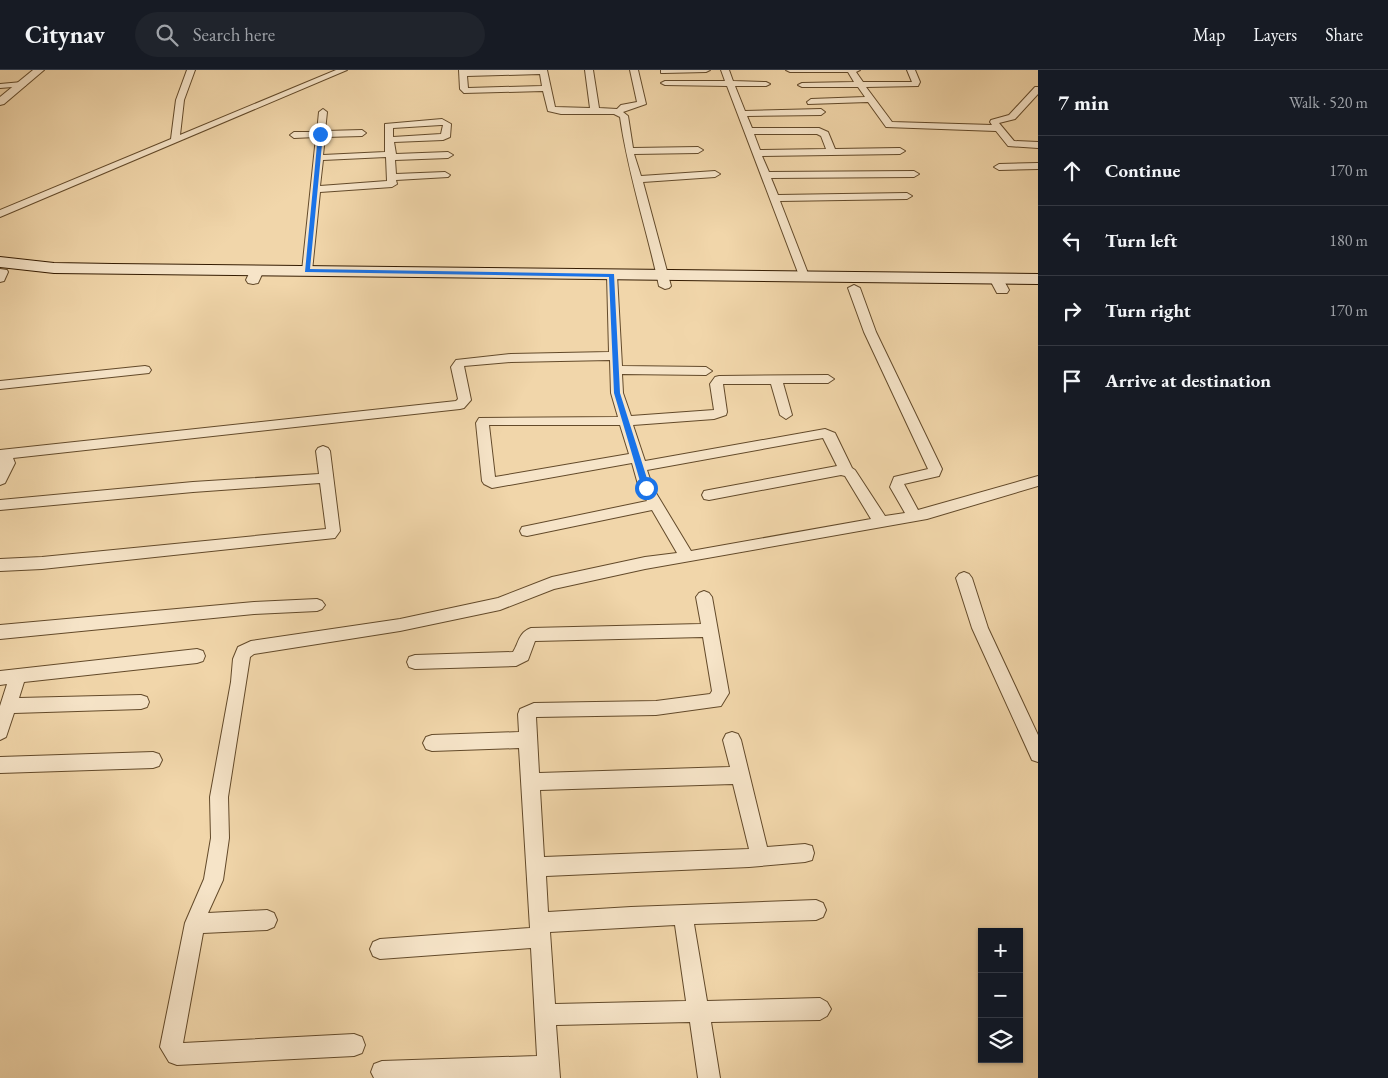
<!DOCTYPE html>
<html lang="en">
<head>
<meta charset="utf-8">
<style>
  :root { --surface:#171b24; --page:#20242c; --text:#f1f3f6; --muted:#9ea1a6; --line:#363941 }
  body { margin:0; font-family:"EB Garamond",serif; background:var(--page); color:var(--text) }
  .controls { position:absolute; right:15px; bottom:15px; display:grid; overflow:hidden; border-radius:0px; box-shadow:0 1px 4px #0004 }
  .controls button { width:45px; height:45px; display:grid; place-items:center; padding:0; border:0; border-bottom:1px solid var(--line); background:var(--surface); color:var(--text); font:25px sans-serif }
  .stop { position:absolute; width:15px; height:15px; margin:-11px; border:4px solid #1a73e8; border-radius:50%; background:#fff }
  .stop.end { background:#1a73e8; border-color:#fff; box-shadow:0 1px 5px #0008 }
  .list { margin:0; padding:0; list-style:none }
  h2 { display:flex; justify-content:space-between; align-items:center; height:65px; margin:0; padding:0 20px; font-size:21px }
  h2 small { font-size:16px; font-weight:400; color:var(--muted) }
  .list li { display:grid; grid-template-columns:32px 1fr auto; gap:15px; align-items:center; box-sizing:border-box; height:70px; padding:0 20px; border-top:1px solid var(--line) }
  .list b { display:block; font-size:19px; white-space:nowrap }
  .list em { font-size:16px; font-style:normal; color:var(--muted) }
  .icon { flex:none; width:28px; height:28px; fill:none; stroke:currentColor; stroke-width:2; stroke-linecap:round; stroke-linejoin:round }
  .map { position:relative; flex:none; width:1038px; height:1008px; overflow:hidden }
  header { display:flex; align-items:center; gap:30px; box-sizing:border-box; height:70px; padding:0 25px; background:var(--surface); border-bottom:1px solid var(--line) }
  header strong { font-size:24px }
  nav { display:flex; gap:28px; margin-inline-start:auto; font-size:18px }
  .search { width:350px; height:45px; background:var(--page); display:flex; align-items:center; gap:12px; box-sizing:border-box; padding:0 18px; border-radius:28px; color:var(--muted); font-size:19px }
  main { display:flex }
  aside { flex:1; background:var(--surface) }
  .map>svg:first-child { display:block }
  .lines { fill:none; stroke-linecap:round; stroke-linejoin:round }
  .minor-casing { stroke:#634a2a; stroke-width:2 }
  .tertiary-casing { stroke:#634a2a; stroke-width:2 }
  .secondary-casing { stroke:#341b00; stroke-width:2 }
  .minor { fill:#f6e4c8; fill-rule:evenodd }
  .tertiary { fill:#f6e4c8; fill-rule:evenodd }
  .secondary { fill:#f6e4c8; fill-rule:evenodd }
  .route { fill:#1a73e8 }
</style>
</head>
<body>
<header>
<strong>Citynav</strong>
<div class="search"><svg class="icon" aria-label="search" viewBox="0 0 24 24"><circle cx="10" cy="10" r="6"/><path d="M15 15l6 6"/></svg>Search here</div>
<nav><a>Map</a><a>Layers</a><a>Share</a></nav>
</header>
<main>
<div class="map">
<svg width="1038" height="1008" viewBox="0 0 1038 1008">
  <rect width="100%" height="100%" fill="#f1d6aa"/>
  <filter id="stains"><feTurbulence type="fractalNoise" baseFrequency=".004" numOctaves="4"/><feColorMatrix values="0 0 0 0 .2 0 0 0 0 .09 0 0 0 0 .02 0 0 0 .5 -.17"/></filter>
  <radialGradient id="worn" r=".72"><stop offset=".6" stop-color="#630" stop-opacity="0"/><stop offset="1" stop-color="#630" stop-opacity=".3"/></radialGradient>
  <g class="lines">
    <defs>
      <g id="minor">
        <path d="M 187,0 L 195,0 L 184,30 L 180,65 L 336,0 L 347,0 L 0,147 L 0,140 L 171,69 L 176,30 Z"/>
        <path d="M 459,0 L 547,0 L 555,37 L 590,38 L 585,0 L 593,0 L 599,38 L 617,39 L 621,35 L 637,32 L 630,0 L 638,0 L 646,34 L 623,42 L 628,46 L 633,78 L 698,77 L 703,80 L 698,83 L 634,84 L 641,106 L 715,101 L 720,104 L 715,107 L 643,112 L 671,216 L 669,218 L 665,219 L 659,216 C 647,160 628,104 620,47 L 614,44 L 561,44 L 548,41 L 543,21 L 464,23 L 460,19 ZM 540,4 L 542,16 L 468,18 L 467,6 Z"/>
        <path d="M 661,0 L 710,0 L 706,2 L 664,3 L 661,3 Z"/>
        <path d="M 721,0 L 729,0 L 733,11 L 766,12 L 770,14 L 766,16 L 735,16 L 745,41 L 821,39 L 825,42 L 821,45 L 747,46 L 752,58 L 819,58 L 828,62 L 835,79 L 900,78 L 905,81 L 900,84 L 762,86 L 769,102 L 914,101 L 919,104 L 914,107 L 771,108 L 778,125 L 907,123 L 912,126 L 907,129 L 780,131 L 809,206 L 808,208 L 800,208 L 727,16 L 665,15 L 661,13 L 665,11 L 725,11 ZM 754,64 L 817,64 L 821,66 L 826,79 L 760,80 Z"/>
        <path d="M 786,0 L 860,0 L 856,2 L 863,12 L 912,12 L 907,0 L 915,0 L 920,12 L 918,16 L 866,17 L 892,52 L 992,55 L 990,52 L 991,50 L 1009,45 L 1035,17 L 1038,17 L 1038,24 L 1015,49 L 999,53 L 1014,71 L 1038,72 L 1038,78 L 1008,76 L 996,61 L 886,57 L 868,32 L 808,34 L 807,32 L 811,29 L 865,27 L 858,17 L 802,17 L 798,15 L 802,13 L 854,12 L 848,2 L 790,2 Z"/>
        <path d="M 22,12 L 26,14 L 25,16 L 0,18 L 0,14 Z"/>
        <path d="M 323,39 L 327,42 L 325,61 L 362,60 L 366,63 L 362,66 L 325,67 L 323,85 L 385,82 L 385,54 L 442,49 L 451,54 L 450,67 L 443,70 L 394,72 L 396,84 L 448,82 L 453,85 L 448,88 L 395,90 L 396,104 L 445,102 L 450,105 L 448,107 L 396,110 L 397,114 L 392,117 L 320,122 L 312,201 L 307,204 L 302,201 L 316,67 L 294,68 L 290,65 L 294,62 L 317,62 L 319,42 ZM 441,55 L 443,55 L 441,64 L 393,67 L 393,58 ZM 386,87 L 387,111 L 320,116 L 323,90 Z"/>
        <path d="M 1038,93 L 1038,99 L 999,100 L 994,97 L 999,94 Z"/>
        <path d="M 0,199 L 7,200 L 8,202 L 4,211 L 0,212 Z"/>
        <path d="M 612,202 L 617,205 L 622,296 L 706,297 L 712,301 L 706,305 L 622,304 L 623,323 L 631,346 L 714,340 L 710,314 L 715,307 L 719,306 L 828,305 L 834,309 L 828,313 L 783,313 L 792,345 L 786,349 L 780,345 L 771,314 L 723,314 L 727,342 L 726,345 L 714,349 L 633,355 L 645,391 L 825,359 L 835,363 L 852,398 L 855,400 L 885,446 L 905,443 L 890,417 L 894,407 L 928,399 L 864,262 L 848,218 L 854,215 L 860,218 L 876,262 L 942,399 L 939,406 L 904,414 L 918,440 L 1038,406 L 1038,416 L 927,449 L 645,499 L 554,519 L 500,540 L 400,561 L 254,584 L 250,587 L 228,727 L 229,768 L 223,810 L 208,843 L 267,840 L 274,843 L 277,850 L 274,857 L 267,860 L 203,863 L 183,973 L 354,964 L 362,967 L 365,975 L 362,983 L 354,986 L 177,995 L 169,992 L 160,977 L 185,853 L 204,809 L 211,768 L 210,727 L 231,612 L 233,589 L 238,577 L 251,571 L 400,549 L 498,528 L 552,507 L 645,487 L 677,483 L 652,440 L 527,466 L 522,465 L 520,461 L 522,457 L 527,456 L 647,431 L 639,418 L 632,393 L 492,418 L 484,414 L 482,411 L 476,353 L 479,348 L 618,347 L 611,323 L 610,290 L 511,292 L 464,296 L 471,330 L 464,338 L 460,339 L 13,388 L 15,393 L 5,413 L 0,415 L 0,380 L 456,331 L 458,329 L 451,297 L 456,290 L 511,284 L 609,282 L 607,205 ZM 489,355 L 620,355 L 629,384 L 495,407 ZM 823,368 L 837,396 L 709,420 L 704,421 L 702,425 L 704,429 L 709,430 L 841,405 L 845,406 L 871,449 L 691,481 L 653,418 L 647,400 Z"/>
        <path d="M 145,296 L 149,297 L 151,300 L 149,303 L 0,319 L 0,311 Z"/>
        <path d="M 323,376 L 328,378 L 330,381 L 340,461 L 335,468 L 42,499 L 0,501 L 0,489 L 42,487 L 326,459 L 320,413 L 193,422 L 0,440 L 0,430 L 193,412 L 319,404 L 316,381 L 318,378 Z"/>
        <path d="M 964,502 L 969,504 L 972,508 L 988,558 L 1038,665 L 1038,692 L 1032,690 L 972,558 L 956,508 L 959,504 Z"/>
        <path d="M 704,521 L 709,523 L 712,527 L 729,623 L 721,636 L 656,645 L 536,647 L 539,703 L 730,697 L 723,670 L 726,664 L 732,662 L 738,664 L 741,670 L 767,777 L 805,774 L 812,776 L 814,783 L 812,790 L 805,792 L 749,797 L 546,806 L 548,842 L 631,837 L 816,830 L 823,833 L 826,840 L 823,847 L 816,850 L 694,854 L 707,931 L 820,928 L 827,932 L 831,939 L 827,946 L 820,950 L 711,952 L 720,1008 L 698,1008 L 690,952 L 556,955 L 560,1008 L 374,1008 L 371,1002 L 374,994 L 382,991 L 537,986 L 531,878 L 380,889 L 373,886 L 370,879 L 373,872 L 380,869 L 530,858 L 519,678 L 432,681 L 426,679 L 423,673 L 426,667 L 432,665 L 519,662 L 518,644 L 520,639 L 534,633 L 656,631 L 710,624 L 712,621 L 703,567 L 535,571 L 528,590 L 516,596 L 415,599 L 409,597 L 407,592 L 409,587 L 415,585 L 513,582 C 519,573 518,563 531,558 L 701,554 L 696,527 L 699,523 ZM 733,714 L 749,779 L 544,787 L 540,720 ZM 675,855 L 686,931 L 555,934 L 550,862 Z"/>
        <path d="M 317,529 L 322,531 L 325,535 L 322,539 L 317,541 L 254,544 L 0,569 L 0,555 L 254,532 Z"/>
        <path d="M 197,579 L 203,581 L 205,586 L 203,591 L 197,593 L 24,612 L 19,628 L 141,625 L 147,627 L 149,632 L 147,637 L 141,639 L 14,643 L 6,667 L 0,670 L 0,636 L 7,614 L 0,615 L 0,601 Z"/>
        <path d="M 153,682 L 159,684 L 162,690 L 159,696 L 153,698 L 0,703 L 0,687 Z"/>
      </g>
      <g id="tertiary">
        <path d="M 33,0 L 44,0 L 4,34 L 0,35 L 0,27 Z"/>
        <path d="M 257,196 L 264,200 L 258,213 L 253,214 L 248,213 L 246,210 L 252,197 Z"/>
        <path d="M 997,206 L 1002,207 L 1009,220 L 1007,223 L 997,223 L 990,210 Z"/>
      </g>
      <path id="secondary" d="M 0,187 L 54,193 L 113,194 L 1038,204 L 1038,214 L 54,203 L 0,197 Z"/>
    </defs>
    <use href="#minor" class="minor-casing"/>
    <use href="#tertiary" class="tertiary-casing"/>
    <use href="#secondary" class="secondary-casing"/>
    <use href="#minor" class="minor"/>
    <use href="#tertiary" class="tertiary"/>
    <use href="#secondary" class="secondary"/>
  </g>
  <path class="route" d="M 320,62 L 323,64 L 310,199 L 614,204 L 620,323 L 650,418 L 649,420 L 643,420 L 642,418 L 614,323 L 609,207 L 305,202 L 318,64 Z"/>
  <rect width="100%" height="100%" filter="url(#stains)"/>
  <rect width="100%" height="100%" fill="url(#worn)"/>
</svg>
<div class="controls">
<button>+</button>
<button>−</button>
<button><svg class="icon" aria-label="layers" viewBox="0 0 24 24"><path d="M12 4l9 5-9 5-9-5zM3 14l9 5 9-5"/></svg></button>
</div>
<div class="stop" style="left:646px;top:418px"></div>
<div class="stop end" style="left:320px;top:64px"></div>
</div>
<aside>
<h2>7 min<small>Walk · 520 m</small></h2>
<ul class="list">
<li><svg class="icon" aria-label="ahead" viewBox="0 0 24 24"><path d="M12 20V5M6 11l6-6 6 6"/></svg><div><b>Continue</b></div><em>170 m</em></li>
<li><svg class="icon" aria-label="left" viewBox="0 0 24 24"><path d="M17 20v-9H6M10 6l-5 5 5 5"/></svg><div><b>Turn left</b></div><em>180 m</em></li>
<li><svg class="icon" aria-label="right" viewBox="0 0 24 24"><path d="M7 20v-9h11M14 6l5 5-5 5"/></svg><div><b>Turn right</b></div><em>170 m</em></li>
<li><svg class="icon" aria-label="arrive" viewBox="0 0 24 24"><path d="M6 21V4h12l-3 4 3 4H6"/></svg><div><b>Arrive at destination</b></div></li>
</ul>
</aside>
</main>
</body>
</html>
